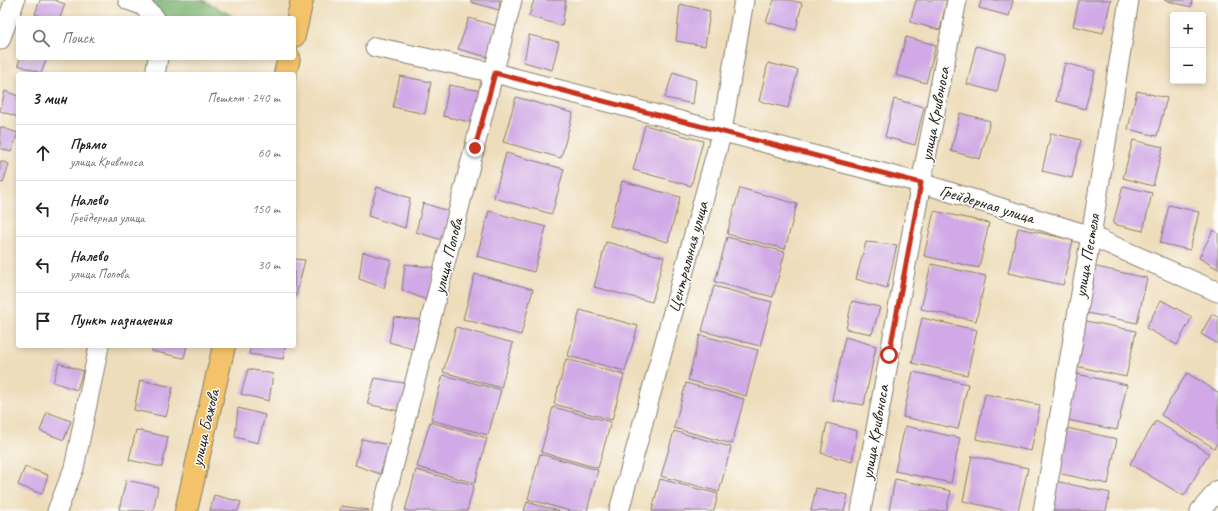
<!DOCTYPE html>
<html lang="ru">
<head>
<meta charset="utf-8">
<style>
  :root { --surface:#fff; --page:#f6f6f6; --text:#202124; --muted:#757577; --line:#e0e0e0 }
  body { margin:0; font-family:Caveat,sans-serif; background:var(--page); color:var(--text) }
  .controls { position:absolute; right:12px; top:12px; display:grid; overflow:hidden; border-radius:4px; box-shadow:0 2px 6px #0003 }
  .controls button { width:36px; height:36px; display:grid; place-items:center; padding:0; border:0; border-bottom:1px solid var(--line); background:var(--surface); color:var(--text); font:20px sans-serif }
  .stop { position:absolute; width:12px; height:12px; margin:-9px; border:3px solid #c8321e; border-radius:50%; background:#fff }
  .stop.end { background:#c8321e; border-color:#fff; box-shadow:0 1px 4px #0008 }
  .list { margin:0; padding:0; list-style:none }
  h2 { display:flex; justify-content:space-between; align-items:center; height:52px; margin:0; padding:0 16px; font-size:17px }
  h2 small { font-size:13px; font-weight:400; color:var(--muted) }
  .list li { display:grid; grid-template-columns:26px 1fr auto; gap:12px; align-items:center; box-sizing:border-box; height:56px; padding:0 16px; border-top:1px solid var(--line) }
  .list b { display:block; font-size:15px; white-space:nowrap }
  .list p { margin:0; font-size:13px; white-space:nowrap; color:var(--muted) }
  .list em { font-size:13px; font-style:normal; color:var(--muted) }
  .icon { flex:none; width:22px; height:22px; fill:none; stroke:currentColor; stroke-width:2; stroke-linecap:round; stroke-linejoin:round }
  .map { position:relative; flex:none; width:1218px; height:511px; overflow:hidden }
  .search { position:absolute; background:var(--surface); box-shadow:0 2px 6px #0003; left:16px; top:16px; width:280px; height:44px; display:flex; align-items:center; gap:10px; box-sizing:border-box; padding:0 14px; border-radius:4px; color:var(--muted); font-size:15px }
  .panel { position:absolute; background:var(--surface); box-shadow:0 2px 6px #0003; left:16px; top:72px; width:280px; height:276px; border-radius:4px }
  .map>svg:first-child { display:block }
  .forest { fill:#7ab270; stroke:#4b6746 }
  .building { fill:#d0a9e6 }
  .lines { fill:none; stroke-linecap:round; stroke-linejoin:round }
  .minor-casing { stroke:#857c6c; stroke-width:21 }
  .major-casing { stroke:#857c6c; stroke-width:24 }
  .minor { stroke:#fff; stroke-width:19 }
  .major { stroke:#f2c36a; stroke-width:22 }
  .route { stroke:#c8321e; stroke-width:5 }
  .labels { text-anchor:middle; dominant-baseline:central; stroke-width:3; stroke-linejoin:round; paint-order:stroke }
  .street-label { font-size:17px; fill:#1c1c1c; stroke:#fdfcf7 }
</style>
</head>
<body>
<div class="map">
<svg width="1218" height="511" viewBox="0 0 1218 511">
  <rect width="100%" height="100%" fill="#fdfcf7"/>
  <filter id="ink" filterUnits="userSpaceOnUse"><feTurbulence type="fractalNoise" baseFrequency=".025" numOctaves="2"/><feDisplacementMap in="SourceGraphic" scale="8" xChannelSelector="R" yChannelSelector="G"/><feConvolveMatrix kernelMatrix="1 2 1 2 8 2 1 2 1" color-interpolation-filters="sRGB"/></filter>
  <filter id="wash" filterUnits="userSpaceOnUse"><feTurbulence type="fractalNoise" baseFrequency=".012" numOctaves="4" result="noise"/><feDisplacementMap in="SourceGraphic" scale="16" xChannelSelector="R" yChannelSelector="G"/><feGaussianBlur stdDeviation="0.9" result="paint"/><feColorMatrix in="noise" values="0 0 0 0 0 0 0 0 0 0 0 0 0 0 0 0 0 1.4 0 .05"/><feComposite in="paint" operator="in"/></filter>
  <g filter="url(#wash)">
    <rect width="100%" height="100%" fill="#edb"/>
    <path class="forest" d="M 132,0 L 203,0 L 236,18 L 158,18 Z"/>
    <g id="blocks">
      <g class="building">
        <path d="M 40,0 L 54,0 L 65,4 L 60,18 L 45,18 L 35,14 Z"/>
        <path d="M 471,0 L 500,0 L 499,10 L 471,2 Z"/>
        <path d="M 534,0 L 566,0 L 562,26 L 529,16 Z"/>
        <path d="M 774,0 L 790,0 L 802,3 L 796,30 L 766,22 Z"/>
        <path d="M 916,0 L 947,0 L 940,30 L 910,22 Z"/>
        <path d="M 981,0 L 1013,0 L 1009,16 L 979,8 Z"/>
        <path d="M 1079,0 L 1111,0 L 1103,33 L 1073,26 Z"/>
        <path d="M 1164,0 L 1192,0 L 1191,7 Z"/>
        <path d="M 680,4 L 710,11 L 705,46 L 676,41 Z"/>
        <path d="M 469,18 L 497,26 L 488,57 L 458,49 Z"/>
        <path d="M 529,35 L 559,42 L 552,70 L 524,62 Z"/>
        <path d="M 906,37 L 936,45 L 926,83 L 896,75 Z"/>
        <path d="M 976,46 L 1006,54 L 997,92 L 967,84 Z"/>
        <path d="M 20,58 L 47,58 L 41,73 L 18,65 Z"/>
        <path d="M 768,63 L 798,70 L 788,108 L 759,101 Z"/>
        <path d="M 1065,63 L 1095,71 L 1085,109 L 1056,101 Z"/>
        <path d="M 673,72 L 696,80 L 693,104 L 665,98 Z"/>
        <path d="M 400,76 L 431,82 L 425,114 L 393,107 Z"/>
        <path d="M 449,85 L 481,91 L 474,123 L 443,116 Z"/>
        <path d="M 5,91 L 18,96 L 18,117 L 0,111 Z"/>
        <path d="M 1137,91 L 1167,98 L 1157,136 L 1128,129 Z"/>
        <path d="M 516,97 L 573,113 L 561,158 L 503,142 Z"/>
        <path d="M 894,99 L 924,107 L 915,145 L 885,137 Z"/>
        <path d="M 960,113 L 990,121 L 980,159 L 951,151 Z"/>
        <path d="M 645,125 L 703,141 L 691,186 L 633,170 Z"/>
        <path d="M 0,127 L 18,133 L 11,152 L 0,148 Z"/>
        <path d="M 1051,133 L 1081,140 L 1072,178 L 1042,171 Z"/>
        <path d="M 1133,140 L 1163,147 L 1153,186 L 1123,178 Z"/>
        <path d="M 506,153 L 564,169 L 552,214 L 494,198 Z"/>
        <path d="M 0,161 L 9,164 L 3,183 L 0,182 Z"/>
        <path d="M 622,181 L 680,197 L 668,242 L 610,226 Z"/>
        <path d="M 1123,186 L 1152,193 L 1143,231 L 1113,224 Z"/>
        <path d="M 377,187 L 410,198 L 405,228 L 368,216 Z"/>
        <path d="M 740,188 L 797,204 L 785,249 L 727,234 Z"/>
        <path d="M 423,203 L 451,212 L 442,240 L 416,232 Z"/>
        <path d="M 1169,205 L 1199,212 L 1190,250 L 1160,243 Z"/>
        <path d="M 489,211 L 546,227 L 534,272 L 477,256 Z"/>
        <path d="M 934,211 L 989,223 L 979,268 L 924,256 Z"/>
        <path d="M 1018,228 L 1073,240 L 1063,285 L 1008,273 Z"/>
        <path d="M 1213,230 L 1218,233 L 1218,269 L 1199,258 Z"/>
        <path d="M 727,237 L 785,252 L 773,297 L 715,282 Z"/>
        <path d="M 606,242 L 664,257 L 652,302 L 594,287 Z"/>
        <path d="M 866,242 L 897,245 L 887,288 L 856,279 Z"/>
        <path d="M 363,252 L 391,260 L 384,288 L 359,279 Z"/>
        <path d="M 294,259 L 305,260 L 295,300 L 294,299 Z"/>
        <path d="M 405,264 L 436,268 L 429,301 L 402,290 Z"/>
        <path d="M 931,264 L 986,276 L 976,321 L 921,309 Z"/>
        <path d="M 1092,266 L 1147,278 L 1137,323 L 1082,312 Z"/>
        <path d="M 475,274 L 533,289 L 521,335 L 463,319 Z"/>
        <path d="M 714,286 L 772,302 L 760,346 L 702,331 Z"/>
        <path d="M 1161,300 L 1192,317 L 1177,345 L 1146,328 Z"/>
        <path d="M 852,301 L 880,307 L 872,334 L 846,329 Z"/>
        <path d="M 580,310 L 638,326 L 625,371 L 568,356 Z"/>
        <path d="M 1212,314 L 1218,317 L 1218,344 L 1201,334 Z"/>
        <path d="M 394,317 L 420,320 L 413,349 L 389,342 Z"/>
        <path d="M 922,318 L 977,330 L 967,375 L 912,363 Z"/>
        <path d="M 1081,320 L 1136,331 L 1126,377 L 1071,365 Z"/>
        <path d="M 456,327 L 513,343 L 501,388 L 443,372 Z"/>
        <path d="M 700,335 L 758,350 L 746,396 L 688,380 Z"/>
        <path d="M 845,337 L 876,346 L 864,405 L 832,400 Z"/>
        <path d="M 153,346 L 187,346 L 184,358 L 151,351 Z"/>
        <path d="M 251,346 L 285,346 L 283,359 L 249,354 Z"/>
        <path d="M 566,359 L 624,375 L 612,420 L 554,404 Z"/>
        <path d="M 59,363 L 83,371 L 77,390 L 53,382 Z"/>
        <path d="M 248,369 L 273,374 L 269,401 L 241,394 Z"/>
        <path d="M 913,372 L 968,384 L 958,429 L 903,417 Z"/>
        <path d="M 1072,373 L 1127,385 L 1117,430 L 1062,419 Z"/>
        <path d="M 1187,373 L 1218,392 L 1218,442 L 1214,448 L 1161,415 Z"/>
        <path d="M 443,375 L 501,390 L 488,435 L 431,420 Z"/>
        <path d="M 375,378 L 409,384 L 399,411 L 367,404 Z"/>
        <path d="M 140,380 L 173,387 L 166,417 L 134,410 Z"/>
        <path d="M 686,383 L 744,399 L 732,444 L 674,428 Z"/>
        <path d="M 985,394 L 1040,405 L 1031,451 L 976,439 Z"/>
        <path d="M 553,407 L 611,422 L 598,468 L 541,452 Z"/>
        <path d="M 238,408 L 265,415 L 258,443 L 235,437 Z"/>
        <path d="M 47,412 L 71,421 L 64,440 L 40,431 Z"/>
        <path d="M 1156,421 L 1209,453 L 1184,496 L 1130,464 Z"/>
        <path d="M 430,422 L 487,438 L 475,483 L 417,467 Z"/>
        <path d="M 827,423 L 857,431 L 852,462 L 821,453 Z"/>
        <path d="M 905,426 L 960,438 L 951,483 L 895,471 Z"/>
        <path d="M 1062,427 L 1117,439 L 1108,484 L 1053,472 Z"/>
        <path d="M 136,430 L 168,437 L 162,467 L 129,460 Z"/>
        <path d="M 674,431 L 731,447 L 719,492 L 661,476 Z"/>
        <path d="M 362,439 L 389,445 L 380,474 L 355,465 Z"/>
        <path d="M 540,454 L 598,470 L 587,511 L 570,511 L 528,499 Z"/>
        <path d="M 972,456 L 1028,468 L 1018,511 L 1007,511 L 963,501 Z"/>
        <path d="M 25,467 L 48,475 L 42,494 L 18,485 Z"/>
        <path d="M 416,470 L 474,485 L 467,511 L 405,511 Z"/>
        <path d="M 660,479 L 718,494 L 714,511 L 652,511 Z"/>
        <path d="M 895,479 L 951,491 L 946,511 L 889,511 Z"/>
        <path d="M 126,480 L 158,487 L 153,511 L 119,510 Z"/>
        <path d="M 1055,481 L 1110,493 L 1106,511 L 1049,511 Z"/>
        <path d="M 816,488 L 848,495 L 844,511 L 811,511 Z"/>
        <path d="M 214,495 L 241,502 L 238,511 L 210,511 Z"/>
        <path d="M 527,502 L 559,511 L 524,511 Z"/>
        <path d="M 341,506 L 369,510 L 369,511 L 340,511 Z"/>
      </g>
    </g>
  </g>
  <g filter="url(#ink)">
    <use href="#blocks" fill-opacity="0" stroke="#857c6c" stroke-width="1"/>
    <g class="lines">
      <defs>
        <g id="minor">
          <path d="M 128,0 L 142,5 L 155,18"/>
          <path d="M 0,40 L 15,0"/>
          <path d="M 375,47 L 495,73 L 921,183 L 1091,236 L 1218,292"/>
          <path d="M 155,74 L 158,58"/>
          <path d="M 57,511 L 74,468 L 99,346"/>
          <path d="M 382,511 L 512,0"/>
          <path d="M 619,511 L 722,131 L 744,0"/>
          <path d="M 861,511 L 921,183 L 957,0"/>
          <path d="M 1043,511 L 1091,236 L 1129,0"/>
          <path d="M 1200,511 L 1218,490"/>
        </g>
        <g id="major">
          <path d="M 294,36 L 302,0"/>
          <path d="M 285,74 L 289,58"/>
          <path d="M 186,511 L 224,346"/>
        </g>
      </defs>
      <use href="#minor" class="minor-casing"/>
      <use href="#major" class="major-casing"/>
      <use href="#minor" class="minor"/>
      <use href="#major" class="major"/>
    </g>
  </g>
  <g class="lines" filter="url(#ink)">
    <path class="route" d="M 475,148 L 495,73 L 921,183 L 889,355"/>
  </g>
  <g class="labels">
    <g class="street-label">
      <text transform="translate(935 114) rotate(-79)">улица Кривоноса</text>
      <text transform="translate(987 204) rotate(17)">Грейдерная улица</text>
      <text transform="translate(448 256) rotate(-76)">улица Попова</text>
      <text transform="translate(1087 256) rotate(-80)">улица Пестеля</text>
      <text transform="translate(688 257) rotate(-75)">Центральная улица</text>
      <text transform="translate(205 428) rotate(-77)">улица Бажова</text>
      <text transform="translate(875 432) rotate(-80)">улица Кривоноса</text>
    </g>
  </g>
</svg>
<div class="controls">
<button>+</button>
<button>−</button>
</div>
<div class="stop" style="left:889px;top:355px"></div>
<div class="stop end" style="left:475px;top:148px"></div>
<div class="search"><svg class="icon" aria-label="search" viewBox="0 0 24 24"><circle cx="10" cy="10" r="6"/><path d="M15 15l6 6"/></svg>Поиск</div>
<section class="panel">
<h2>3 мин<small>Пешком · 240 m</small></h2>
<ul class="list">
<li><svg class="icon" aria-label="ahead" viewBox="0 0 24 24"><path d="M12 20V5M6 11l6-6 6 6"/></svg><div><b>Прямо</b><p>улица Кривоноса</p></div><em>60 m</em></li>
<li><svg class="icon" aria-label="left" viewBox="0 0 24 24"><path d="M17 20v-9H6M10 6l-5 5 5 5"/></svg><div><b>Налево</b><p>Грейдерная улица</p></div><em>150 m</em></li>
<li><svg class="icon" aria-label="left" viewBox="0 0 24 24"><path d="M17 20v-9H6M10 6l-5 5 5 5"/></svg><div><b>Налево</b><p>улица Попова</p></div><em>30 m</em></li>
<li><svg class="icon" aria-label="arrive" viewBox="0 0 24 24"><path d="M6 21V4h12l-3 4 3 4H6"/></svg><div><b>Пункт назначения</b></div></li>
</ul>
</section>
</div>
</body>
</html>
